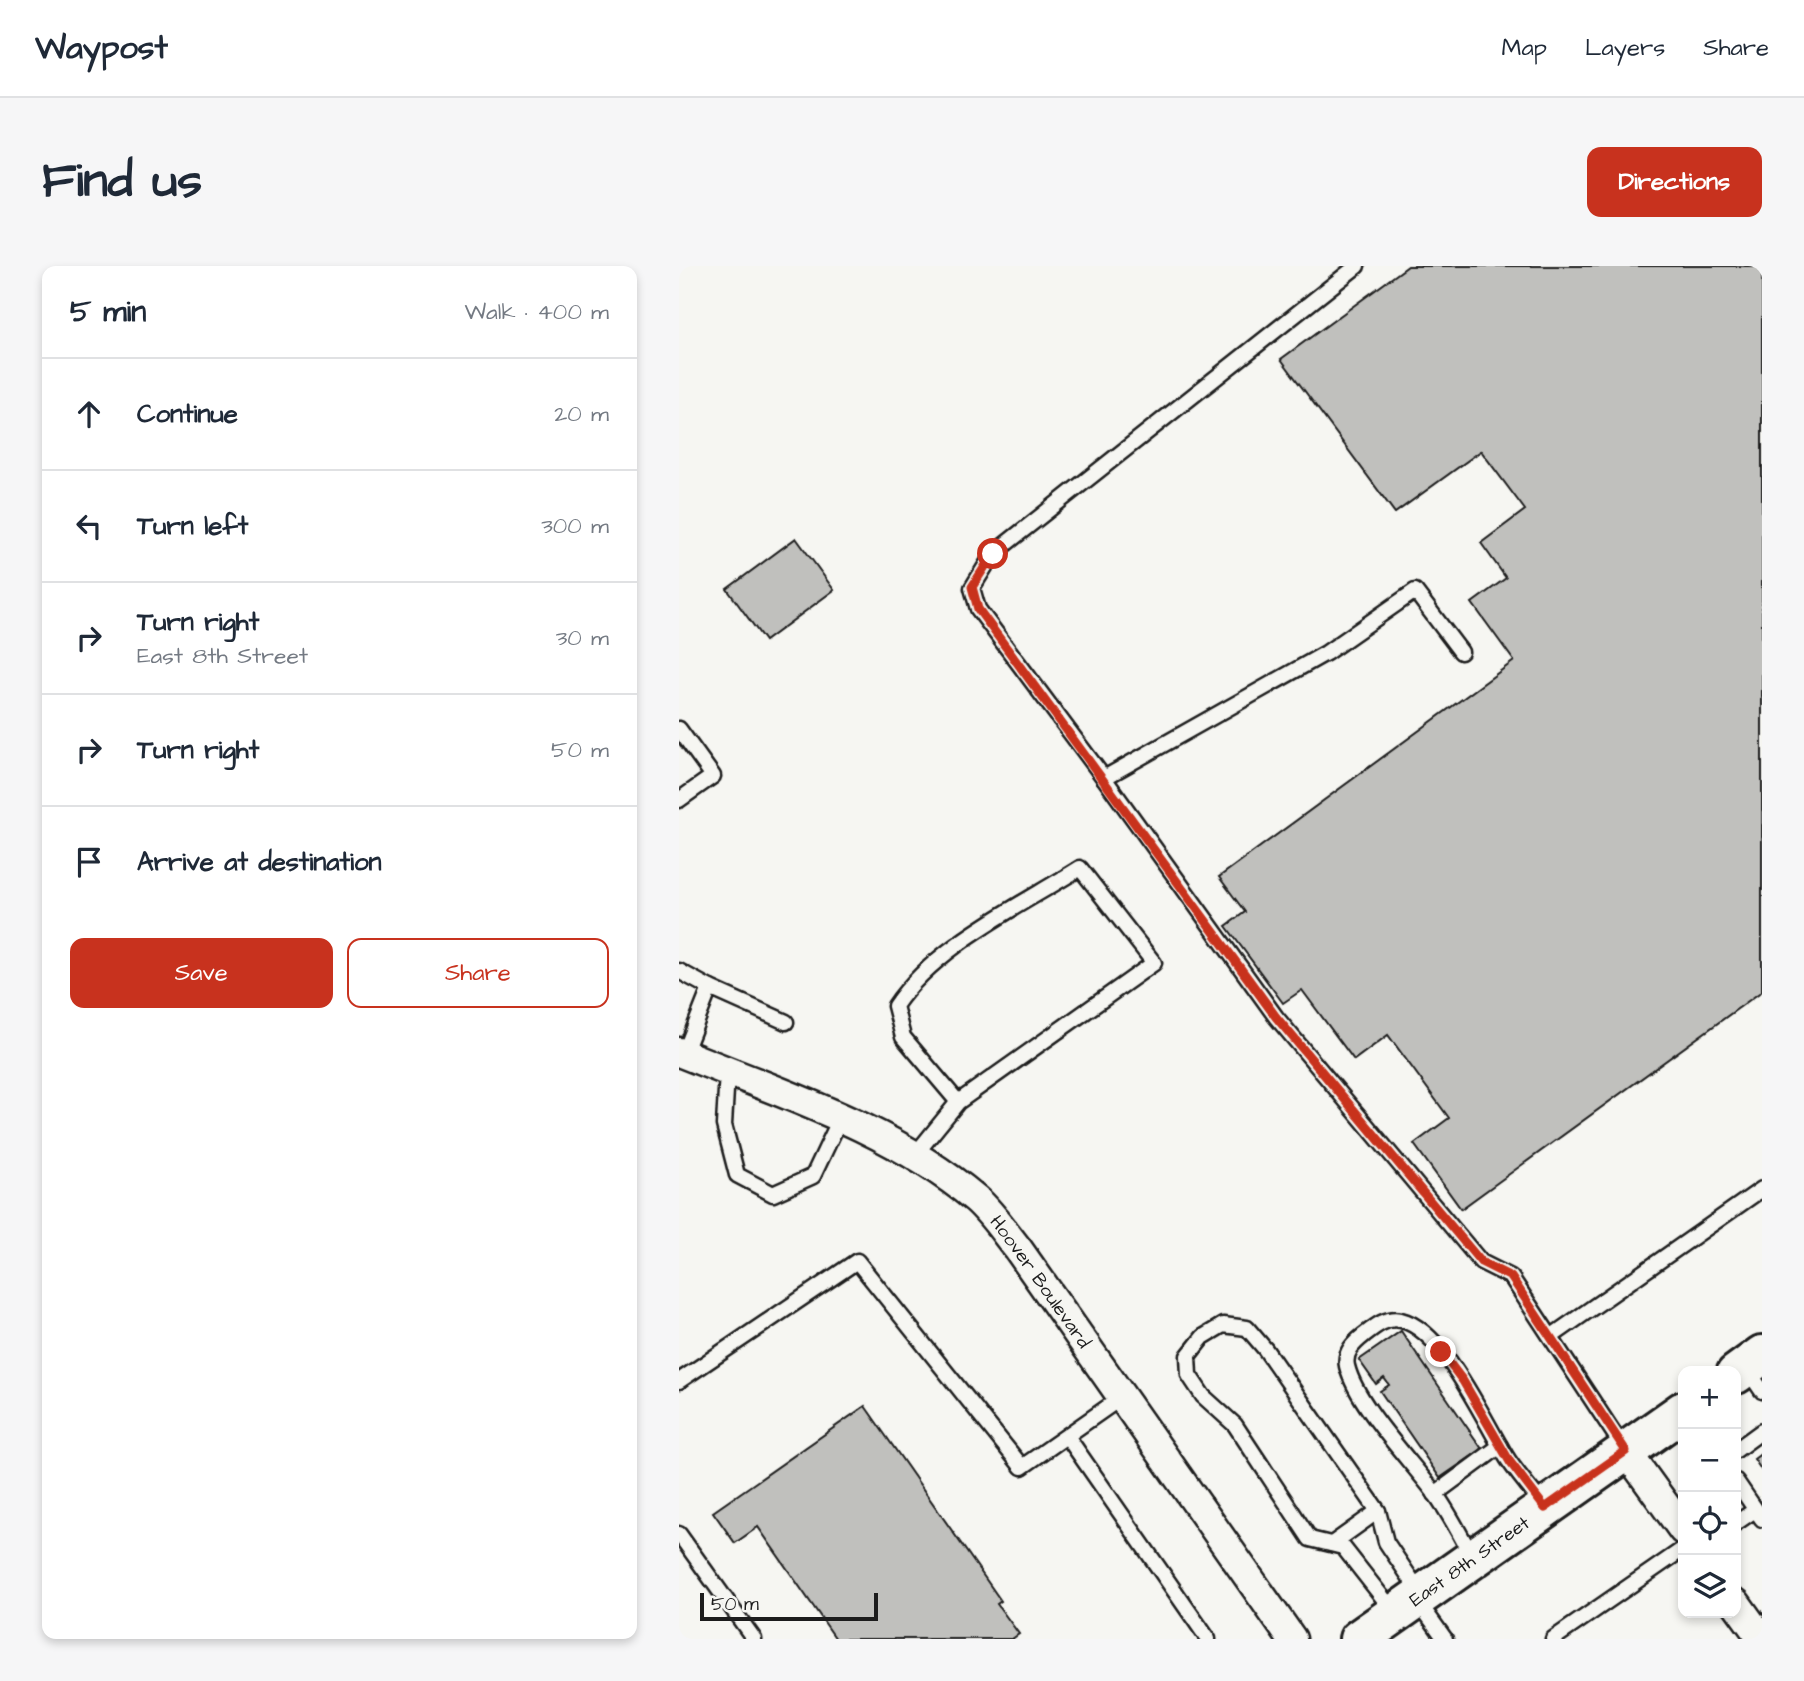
<!DOCTYPE html>
<html lang="en">
<head>
<meta charset="utf-8">
<style>
  :root { --surface:#fff; --page:#f6f6f7; --text:#1f2937; --muted:#747a83; --line:#e0e1e3; --accent:#c8321e }
  body { margin:0; font-family:"Architects Daughter",sans-serif; background:var(--page); color:var(--text) }
  .controls { position:absolute; right:21px; bottom:21px; display:grid; overflow:hidden; border-radius:14px; box-shadow:0 4px 10px #0003 }
  .controls button { width:63px; height:63px; display:grid; place-items:center; padding:0; border:0; border-bottom:2px solid var(--line); background:var(--surface); color:var(--text); font:35px sans-serif }
  .scale { position:absolute; left:21px; bottom:18px; width:178px; box-sizing:border-box; padding-left:7px; border:4px solid #1c1c1c; border-top:0; font-size:19px; line-height:24px; white-space:nowrap; color:#1c1c1c; -webkit-text-stroke:5px #f6f6f2; paint-order:stroke }
  .stop { position:absolute; width:21px; height:21px; margin:-16px; border:5px solid #c8321e; border-radius:50%; background:#fff }
  .stop.end { background:#c8321e; border-color:#fff; box-shadow:0 2px 7px #0008 }
  .list { margin:0; padding:0; list-style:none }
  h2 { display:flex; justify-content:space-between; align-items:center; height:91px; margin:0; padding:0 28px; font-size:30px }
  h2 small { font-size:23px; font-weight:400; color:var(--muted) }
  .list li { display:grid; grid-template-columns:46px 1fr auto; gap:21px; align-items:center; box-sizing:border-box; height:112px; padding:0 28px; border-top:2px solid var(--line) }
  .list b { display:block; font-size:26px; white-space:nowrap }
  .list p { margin:0; font-size:23px; white-space:nowrap; color:var(--muted) }
  .list em { font-size:23px; font-style:normal; color:var(--muted) }
  .actions { display:flex; gap:14px; padding:21px 28px }
  .actions a { flex:1; padding:16px 0; border:2px solid var(--accent); border-radius:14px; text-align:center; font-size:24px; color:var(--accent) }
  .actions .main { background:var(--accent); color:#fff }
  .icon { flex:none; width:38px; height:38px; fill:none; stroke:currentColor; stroke-width:2; stroke-linecap:round; stroke-linejoin:round }
  .map { position:relative; flex:none; width:1083px; height:1373px; overflow:hidden; border-radius:14px }
  header { display:flex; align-items:center; gap:42px; box-sizing:border-box; height:98px; padding:0 35px; background:var(--surface); border-bottom:2px solid var(--line) }
  header strong { font-size:33px }
  nav { display:flex; gap:38px; margin-inline-start:auto; font-size:24px }
  .intro { display:flex; align-items:center; justify-content:space-between; box-sizing:border-box; height:168px; padding:0 42px }
  h1 { margin:0; font-size:49px }
  .button { padding:18px 32px; border-radius:14px; background:var(--accent); color:#fff; font-size:24px; font-weight:700 }
  main { display:flex; gap:42px; padding:0 42px }
  aside { flex:1; background:var(--surface); border-radius:14px; box-shadow:0 4px 10px #0003 }
  .map>svg:first-child { display:block }
  .building { fill:#c0c0bd; stroke:#1c1c1c; stroke-width:2 }
  .lines { fill:none; stroke-linecap:round; stroke-linejoin:round }
  .service-casing { stroke:#1c1c1c; stroke-width:19 }
  .minor-casing { stroke:#1c1c1c; stroke-width:33 }
  .secondary-casing { stroke:#1c1c1c; stroke-width:44 }
  .service { stroke:#f6f6f2; stroke-width:14 }
  .minor { stroke:#f6f6f2; stroke-width:28 }
  .secondary { stroke:#f6f6f2; stroke-width:38 }
  .route { stroke:#c8321e; stroke-width:9 }
  .labels { text-anchor:middle; dominant-baseline:central; stroke-width:5; stroke-linejoin:round; paint-order:stroke }
  .street-label { font-size:19px; fill:#1c1c1c; stroke:#f6f6f2 }
</style>
</head>
<body>
<header>
<strong>Waypost</strong>
<nav><a>Map</a><a>Layers</a><a>Share</a></nav>
</header>
<div class="intro"><h1>Find us</h1><a class="button">Directions</a></div>
<main>
<aside>
<h2>5 min<small>Walk · 400 m</small></h2>
<ul class="list">
<li><svg class="icon" aria-label="ahead" viewBox="0 0 24 24"><path d="M12 20V5M6 11l6-6 6 6"/></svg><div><b>Continue</b></div><em>20 m</em></li>
<li><svg class="icon" aria-label="left" viewBox="0 0 24 24"><path d="M17 20v-9H6M10 6l-5 5 5 5"/></svg><div><b>Turn left</b></div><em>300 m</em></li>
<li><svg class="icon" aria-label="right" viewBox="0 0 24 24"><path d="M7 20v-9h11M14 6l5 5-5 5"/></svg><div><b>Turn right</b><p>East 8th Street</p></div><em>30 m</em></li>
<li><svg class="icon" aria-label="right" viewBox="0 0 24 24"><path d="M7 20v-9h11M14 6l5 5-5 5"/></svg><div><b>Turn right</b></div><em>50 m</em></li>
<li><svg class="icon" aria-label="arrive" viewBox="0 0 24 24"><path d="M6 21V4h12l-3 4 3 4H6"/></svg><div><b>Arrive at destination</b></div></li>
</ul>
<div class="actions"><a class="main">Save</a><a>Share</a></div>
</aside>
<div class="map">
<svg width="1083" height="1373" viewBox="0 0 1083 1373">
  <rect width="100%" height="100%" fill="#f6f6f2"/>
  <filter id="ink" filterUnits="userSpaceOnUse"><feTurbulence type="fractalNoise" baseFrequency=".0143" numOctaves="2"/><feDisplacementMap in="SourceGraphic" scale="14" xChannelSelector="R" yChannelSelector="G"/><feConvolveMatrix kernelMatrix="1 2 1 2 8 2 1 2 1" color-interpolation-filters="sRGB"/></filter>
  <g filter="url(#ink)">
    <g class="building">
      <path d="M 729,0 L 1083,0 L 1083,725 L 782,943 L 735,878 L 770,852 L 709,769 L 675,794 L 623,724 L 604,737 L 547,660 L 566,646 L 540,611 L 835,395 L 793,337 L 827,312 L 802,277 L 846,244 L 802,185 L 716,247 L 602,93 Z"/>
      <path d="M 117,272 L 155,324 L 86,375 L 48,323 Z"/>
      <path d="M 722,1065 L 803,1183 L 761,1212 L 701,1125 L 710,1119 L 705,1112 L 697,1118 L 680,1094 Z"/>
      <path d="M 186,1140 L 322,1335 L 318,1338 L 340,1368 L 333,1373 L 157,1373 L 79,1261 L 56,1277 L 34,1246 Z"/>
      <path d="M 1083,1187 L 1083,1205 L 1075,1193 Z"/>
    </g>
    <g class="lines">
      <defs>
        <g id="service">
          <path d="M 782,386 L 736,325 L 647,387 L 425,512 L 597,751 L 802,996 L 832,1011 L 946,1184"/>
          <path d="M 0,463 L 34,510 L 0,534"/>
          <path d="M 425,512 L 299,343 L 293,322 L 314,288 L 678,0"/>
          <path d="M 0,705 L 31,722"/>
          <path d="M 5,788 L 31,722 L 107,756"/>
          <path d="M 48,806 L 45,859 L 58,909 L 94,928 L 134,910 L 161,853"/>
          <path d="M 235,890 L 279,836 L 475,697 L 401,602 C 341,640 256,680 216,740 L 224,771 L 279,836"/>
          <path d="M 873,1070 L 1083,923"/>
          <path d="M 1068,1103 L 1083,1125"/>
          <path d="M 0,1115 L 178,995 L 343,1201 L 443,1131"/>
          <path d="M 388,1170 L 529,1373"/>
          <path d="M 1057,1184 L 1083,1165"/>
          <path d="M 1057,1215 L 1083,1253"/>
          <path d="M 756,1228 L 821,1180"/>
          <path d="M 1057,1257 L 1076,1244"/>
          <path d="M 0,1268 L 75,1373"/>
          <path d="M 653,1278 L 699,1245"/>
          <path d="M 793,1290 C 781,1269 770,1246 755,1226 C 731,1194 677,1138 668,1100 C 665,1086 675,1077 685,1069 C 695,1061 708,1050 722,1054 C 766,1064 807,1160 830,1195 C 841,1211 854,1226 866,1241"/>
          <path d="M 738,1334 L 766,1373"/>
          <path d="M 715,1346 L 664,1281 L 631,1273 L 556,1159 L 524,1130 L 510,1109 L 509,1090 L 524,1071 L 544,1059 L 568,1062 L 586,1083 L 699,1245 L 707,1276 L 742,1328"/>
          <path d="M 874,1373 L 1004,1283"/>
        </g>
        <g id="minor">
          <path id="s1" d="M 0,786 C 101,827 213,862 297,933 C 313,947 326,967 339,983 L 613,1373"/>
          <path d="M 947,1185 L 1004,1264"/>
          <path d="M 1057,1337 L 1083,1373"/>
        </g>
        <g id="secondary">
          <path d="M 1057,1108 L 1083,1089"/>
          <path id="s2" d="M 680,1373 L 1004,1145"/>
        </g>
      </defs>
      <use href="#service" class="service-casing"/>
      <use href="#minor" class="minor-casing"/>
      <use href="#secondary" class="secondary-casing"/>
      <use href="#service" class="service"/>
      <use href="#minor" class="minor"/>
      <use href="#secondary" class="secondary"/>
    </g>
  </g>
  <g class="lines" filter="url(#ink)">
    <path class="route" d="M 314,288 L 293,321 L 299,343 L 597,751 L 802,996 L 832,1011 L 947,1185 L 866,1242 L 831,1196 L 784,1115 L 762,1086"/>
  </g>
  <g class="labels">
    <g class="street-label">
      <text stroke="none"><textPath href="#s1" startOffset="438">Hoover Boulevard</textPath></text>
      <text stroke="none"><textPath href="#s2" startOffset="135">East 8th Street</textPath></text>
    </g>
  </g>
</svg>
<div class="controls">
<button>+</button>
<button>−</button>
<button><svg class="icon" aria-label="locate" viewBox="0 0 24 24"><circle cx="12" cy="12" r="6"/><path d="M12 2v4M12 18v4M2 12h4M18 12h4"/></svg></button>
<button><svg class="icon" aria-label="layers" viewBox="0 0 24 24"><path d="M12 4l9 5-9 5-9-5zM3 14l9 5 9-5"/></svg></button>
</div>
<div class="scale">50 m</div>
<div class="stop" style="left:314px;top:288px"></div>
<div class="stop end" style="left:762px;top:1086px"></div>
</div>
</main>
</body>
</html>
